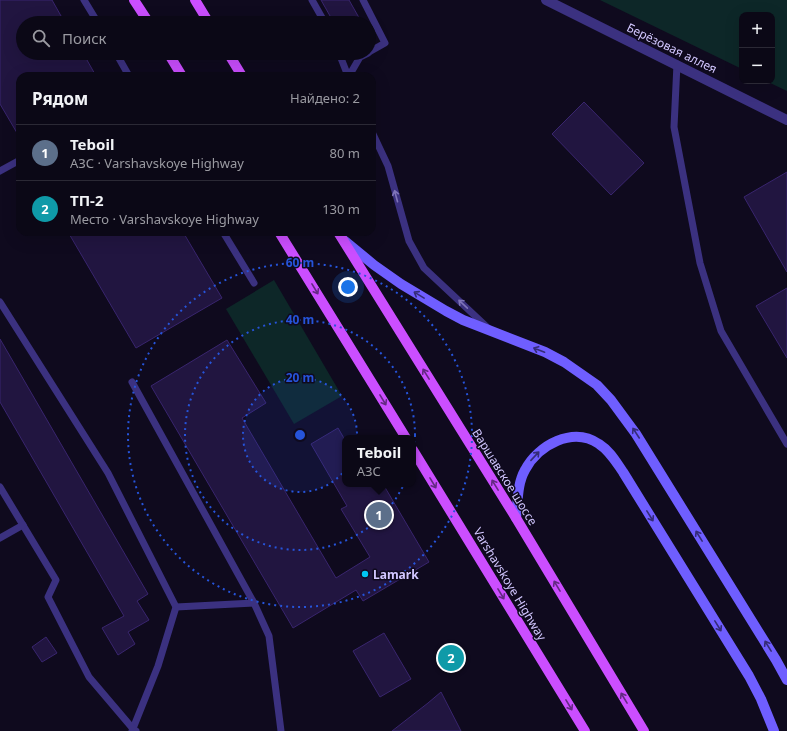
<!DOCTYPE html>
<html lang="ru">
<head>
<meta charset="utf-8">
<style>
  :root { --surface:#0b0816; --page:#191623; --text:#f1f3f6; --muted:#9a9aa1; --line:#2b2935; --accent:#00c6f2 }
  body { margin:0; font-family:"Noto Sans",sans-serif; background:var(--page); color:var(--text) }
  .controls { position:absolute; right:12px; top:12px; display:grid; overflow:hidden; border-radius:8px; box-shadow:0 4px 16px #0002 }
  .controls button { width:36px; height:36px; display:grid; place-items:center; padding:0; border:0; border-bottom:1px solid var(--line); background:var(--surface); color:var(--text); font:20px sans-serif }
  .you { position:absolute; left:348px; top:287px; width:14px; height:14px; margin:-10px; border:3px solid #fff; border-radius:50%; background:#1a73e8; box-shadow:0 0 0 6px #1a73e833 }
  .badge { display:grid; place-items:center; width:26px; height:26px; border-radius:50%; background:var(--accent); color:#fff; font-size:13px; font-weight:700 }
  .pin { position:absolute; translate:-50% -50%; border:2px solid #fff; box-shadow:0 1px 4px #0006 }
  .popup { position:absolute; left:342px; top:435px; width:74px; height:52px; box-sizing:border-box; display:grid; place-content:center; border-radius:8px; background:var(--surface); filter:drop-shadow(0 1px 3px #0005); font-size:13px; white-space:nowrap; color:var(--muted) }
  .popup b { font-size:15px; color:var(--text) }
  .popup::after { content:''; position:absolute; left:50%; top:100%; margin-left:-8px; border:8px solid transparent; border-top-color:var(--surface) }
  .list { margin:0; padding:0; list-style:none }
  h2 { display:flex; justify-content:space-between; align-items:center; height:52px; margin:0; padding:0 16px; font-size:17px }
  h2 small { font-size:13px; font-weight:400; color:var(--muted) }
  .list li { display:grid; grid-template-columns:26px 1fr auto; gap:12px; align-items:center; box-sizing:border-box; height:56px; padding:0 16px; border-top:1px solid var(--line) }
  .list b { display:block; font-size:15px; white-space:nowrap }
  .list p { margin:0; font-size:13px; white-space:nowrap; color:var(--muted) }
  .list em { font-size:13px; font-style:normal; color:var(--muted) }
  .icon { flex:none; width:22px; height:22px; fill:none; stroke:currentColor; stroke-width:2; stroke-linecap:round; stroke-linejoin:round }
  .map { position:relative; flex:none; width:787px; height:731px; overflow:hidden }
  .search { position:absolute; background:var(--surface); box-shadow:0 4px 16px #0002; left:16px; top:16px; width:360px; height:44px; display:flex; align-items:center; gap:10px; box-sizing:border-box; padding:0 14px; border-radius:22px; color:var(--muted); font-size:15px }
  .panel { position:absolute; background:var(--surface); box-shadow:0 4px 16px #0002; left:16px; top:72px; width:360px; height:164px; border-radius:12px }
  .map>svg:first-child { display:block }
  .green { fill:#0d2728 }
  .building { fill:#211540; stroke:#39256e }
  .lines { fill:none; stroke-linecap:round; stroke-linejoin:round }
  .lane { stroke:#3b3180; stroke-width:7 }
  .street { stroke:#3b3180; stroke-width:10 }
  .secondary { stroke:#6f5eff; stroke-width:10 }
  .primary { stroke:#cb4eff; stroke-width:10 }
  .oneway { stroke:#7f74b9 }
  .oneway2 { stroke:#642983 }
  .oneway3 { stroke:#352c78 }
  .ring { fill:none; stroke:#2654da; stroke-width:2; stroke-dasharray:2 4 }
  .poi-dot { fill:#00c6f2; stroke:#0f0a1e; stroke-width:1.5 }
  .labels { text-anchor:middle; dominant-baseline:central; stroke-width:3; stroke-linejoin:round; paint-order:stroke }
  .street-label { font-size:12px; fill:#d2c7ff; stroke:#0f0a1e }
  .poi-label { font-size:12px; font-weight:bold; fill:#d2c7ff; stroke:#0f0a1e; text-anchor:start }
  .centre { fill:#2654da; stroke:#0f0a1e; stroke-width:2 }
  .ring-label { font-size:12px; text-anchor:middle; font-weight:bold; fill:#2654da; stroke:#0f0a1e; stroke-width:3; stroke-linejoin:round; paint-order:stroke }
</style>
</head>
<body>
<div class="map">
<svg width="787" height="731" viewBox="0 0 787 731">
  <rect width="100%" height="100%" fill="#0f0a1e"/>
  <g class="green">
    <path d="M 600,0 L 787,0 L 787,91 L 766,81 L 772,81 L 772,15 L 742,15 L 742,69 Z"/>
    <path d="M 274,280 L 342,396 L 294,424 L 226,309 Z"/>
  </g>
  <g class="building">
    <path d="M 0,0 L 52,0 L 65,23 L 23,23 L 23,53 L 83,53 L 96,76 L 20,76 L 20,138 L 0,104 Z"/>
    <path d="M 321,0 L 349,0 L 362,23 L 334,23 Z"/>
    <path d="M 584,102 L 644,163 L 611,195 L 552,134 Z"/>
    <path d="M 787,172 L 787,272 L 744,197 Z"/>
    <path d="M 68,232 L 183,232 L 222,298 L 136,348 Z"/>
    <path d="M 787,288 L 787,358 L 756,306 Z"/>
    <path d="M 0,339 L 148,594 L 137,601 L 149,620 L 128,632 L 135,644 L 118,655 L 102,628 L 124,616 L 0,402 Z"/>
    <path d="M 227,340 L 266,403 L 242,418 L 336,578 L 370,557 L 341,509 L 347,506 L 311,444 L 338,428 L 345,440 L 345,484 L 383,484 L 429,562 L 363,601 L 356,590 L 293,628 L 151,386 Z"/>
    <path d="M 384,633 L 411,679 L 380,697 L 353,651 Z"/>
    <path d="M 46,637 L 57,653 L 42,662 L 32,647 Z"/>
    <path d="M 441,692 L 461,731 L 392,731 L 428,703 Z"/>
  </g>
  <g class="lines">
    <g class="lane">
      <path d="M 84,0 L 98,23"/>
      <path d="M 312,0 L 325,23"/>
      <path d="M 363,0 L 385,43 L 369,52"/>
      <path d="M 116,53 L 129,76"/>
      <path d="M 339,53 L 348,76"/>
      <path d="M 677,64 L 674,127 L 700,263 L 721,331 L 787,444"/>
      <path d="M 349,76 L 360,57 L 368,53"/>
      <path d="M 372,132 L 388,166 L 409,241 L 424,268 L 488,328"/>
      <path d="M 0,171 L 20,160"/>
      <path d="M 223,232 L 254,283"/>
      <path d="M 0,302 L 108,473 L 176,607 L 158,666 L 132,731"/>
      <path d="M 132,382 L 254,603 L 269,636 L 281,731"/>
      <path d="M 0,487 L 56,580 L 48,597 L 89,677 L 134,730 L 136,731"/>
      <path d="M 0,538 L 23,525"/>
      <path d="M 176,607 L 254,603"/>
    </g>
    <path class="street" d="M 546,0 L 787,120"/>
    <g class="secondary">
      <path d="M 345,241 L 374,265 L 401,284 L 446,311 L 463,320 L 545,352 L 564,362 L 597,385 L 611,400 L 636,434 L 776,660 L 787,680"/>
      <path d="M 516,518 C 518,502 517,484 525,470 C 538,445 573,426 599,444 C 610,451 616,462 623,472 L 749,676 L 761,699 L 774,731"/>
    </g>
    <g class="primary">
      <path d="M 134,0 L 149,23"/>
      <path d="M 195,0 L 209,23"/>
      <path d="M 168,53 L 182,76"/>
      <path d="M 228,53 L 242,76"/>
      <path d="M 279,232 L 406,438"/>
      <path d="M 338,232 L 516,518 L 644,731"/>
      <path d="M 413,450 L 585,731"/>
    </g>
  </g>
  <defs><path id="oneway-shaft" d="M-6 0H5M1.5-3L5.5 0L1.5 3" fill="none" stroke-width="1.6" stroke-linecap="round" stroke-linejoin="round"/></defs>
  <g class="oneway">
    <use href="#oneway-shaft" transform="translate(396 196) rotate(-105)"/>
    <use href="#oneway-shaft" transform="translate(463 304) rotate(-137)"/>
  </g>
  <g class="oneway2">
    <use href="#oneway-shaft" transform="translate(315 289) rotate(59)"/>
    <use href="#oneway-shaft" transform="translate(426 374) rotate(-122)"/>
    <use href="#oneway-shaft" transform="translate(383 400) rotate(59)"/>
    <use href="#oneway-shaft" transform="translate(433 483) rotate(59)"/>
    <use href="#oneway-shaft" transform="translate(495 485) rotate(-122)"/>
    <use href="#oneway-shaft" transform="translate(557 586) rotate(-121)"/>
    <use href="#oneway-shaft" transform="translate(501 594) rotate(59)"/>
    <use href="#oneway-shaft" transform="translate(624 698) rotate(-121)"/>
    <use href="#oneway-shaft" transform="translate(569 705) rotate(59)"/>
  </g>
  <g class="oneway3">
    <use href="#oneway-shaft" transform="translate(419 295) rotate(-149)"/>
    <use href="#oneway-shaft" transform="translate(539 350) rotate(-159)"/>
    <use href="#oneway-shaft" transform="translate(636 433) rotate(-123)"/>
    <use href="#oneway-shaft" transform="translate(535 456) rotate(-47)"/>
    <use href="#oneway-shaft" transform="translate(650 516) rotate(58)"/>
    <use href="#oneway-shaft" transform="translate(699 536) rotate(-122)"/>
    <use href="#oneway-shaft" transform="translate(718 626) rotate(58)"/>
    <use href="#oneway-shaft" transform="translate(768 646) rotate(-122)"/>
  </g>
  <circle cx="300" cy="435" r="57" fill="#2654da" fill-opacity=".12"/>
  <g class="ring">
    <circle cx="300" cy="435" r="57"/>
    <circle cx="300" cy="435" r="115"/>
    <circle cx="300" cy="435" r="172"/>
  </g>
  <circle class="poi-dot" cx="365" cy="574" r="4"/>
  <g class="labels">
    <g class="street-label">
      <text transform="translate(672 48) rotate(26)">Берёзовая аллея</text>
      <text transform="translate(505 477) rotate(58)">Варшавское шоссе</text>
      <text transform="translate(510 584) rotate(59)">Varshavskoye Highway</text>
    </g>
    <g class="poi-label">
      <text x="373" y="574">Lamark</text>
    </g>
  </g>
  <circle cx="300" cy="435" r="6" class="centre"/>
  <g class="ring-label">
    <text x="300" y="267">60 m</text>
    <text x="300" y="324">40 m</text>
    <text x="300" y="382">20 m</text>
  </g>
</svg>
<div class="controls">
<button>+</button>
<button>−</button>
</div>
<div class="you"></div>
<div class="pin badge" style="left:379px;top:515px;background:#5c6f8a">1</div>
<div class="popup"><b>Teboil</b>АЗС</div>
<div class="pin badge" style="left:451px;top:658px;background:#0f9aa8">2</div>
<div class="search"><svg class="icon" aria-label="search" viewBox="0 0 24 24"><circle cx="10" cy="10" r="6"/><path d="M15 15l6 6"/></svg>Поиск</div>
<section class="panel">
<h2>Рядом<small>Найдено: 2</small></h2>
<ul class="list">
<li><span class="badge" style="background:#5c6f8a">1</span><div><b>Teboil</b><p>АЗС · Varshavskoye Highway</p></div><em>80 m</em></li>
<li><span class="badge" style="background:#0f9aa8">2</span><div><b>ТП-2</b><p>Место · Varshavskoye Highway</p></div><em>130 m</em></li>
</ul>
</section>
</div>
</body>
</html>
